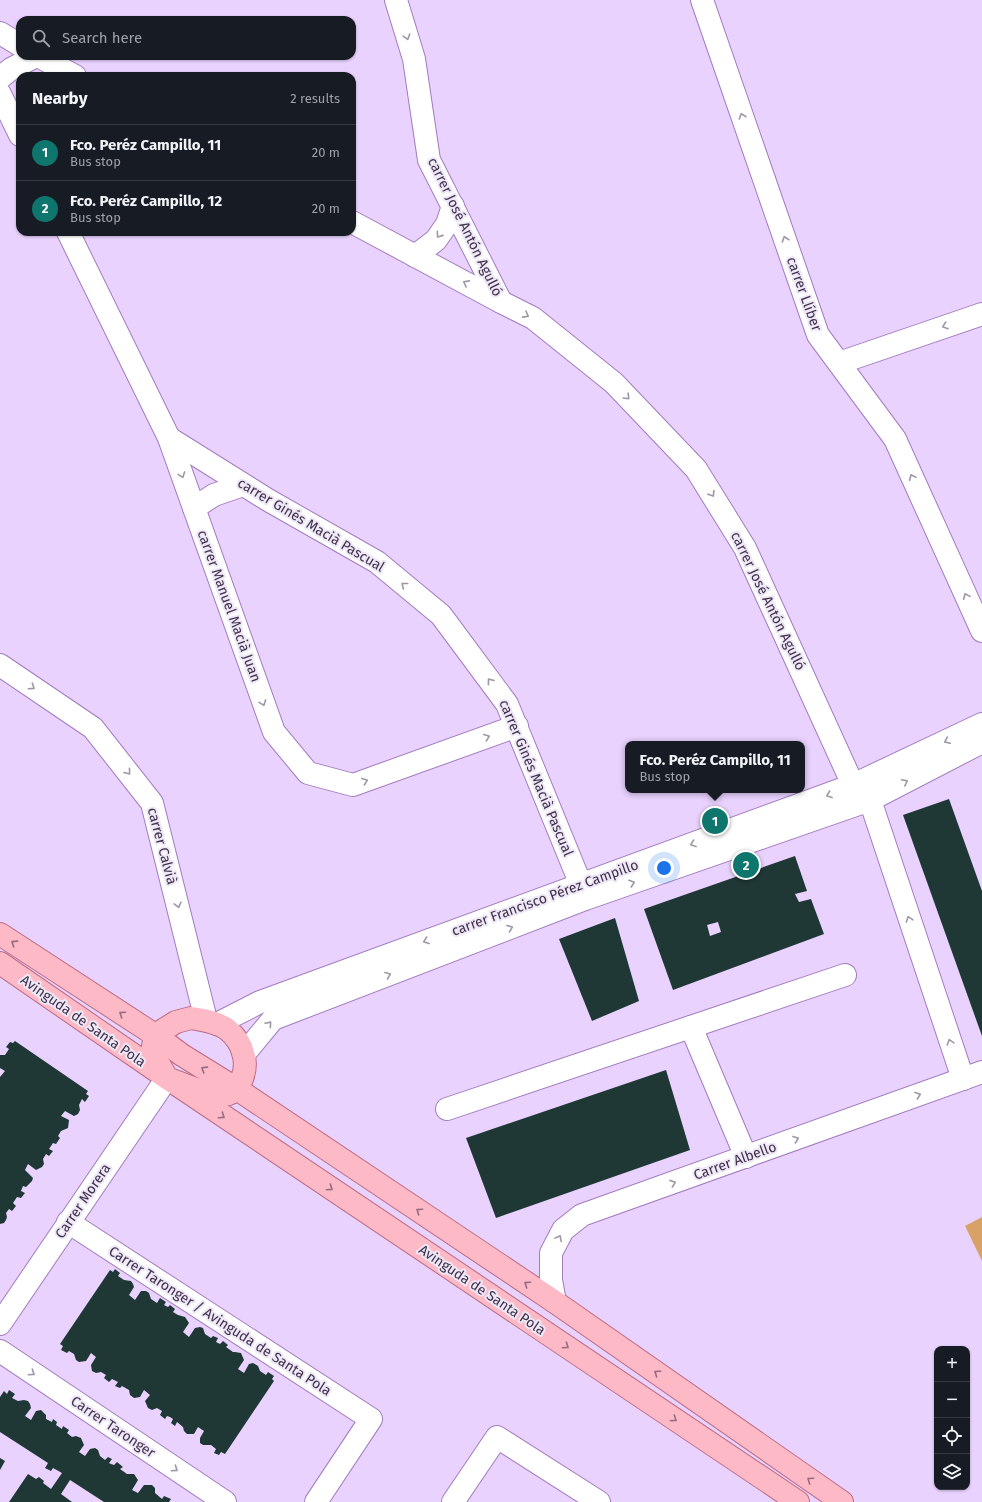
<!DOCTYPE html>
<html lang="en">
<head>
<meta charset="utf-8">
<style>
  :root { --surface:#171b24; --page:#242831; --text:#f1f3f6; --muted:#9ea1a6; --line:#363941; --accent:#0f766e }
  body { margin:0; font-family:"Fira Sans",sans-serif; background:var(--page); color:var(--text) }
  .controls { position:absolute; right:12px; bottom:12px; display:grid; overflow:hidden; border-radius:8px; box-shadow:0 1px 3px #0004 }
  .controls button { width:36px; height:36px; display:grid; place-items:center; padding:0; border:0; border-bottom:1px solid var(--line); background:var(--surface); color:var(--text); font:20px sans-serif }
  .you { position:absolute; left:664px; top:868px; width:14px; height:14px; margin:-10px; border:3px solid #fff; border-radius:50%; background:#1a73e8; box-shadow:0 0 0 6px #1a73e833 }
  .badge { display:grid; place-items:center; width:26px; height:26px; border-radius:50%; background:var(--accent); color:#fff; font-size:13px; font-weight:700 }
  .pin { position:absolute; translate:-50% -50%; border:2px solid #fff; box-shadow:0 1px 4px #0006 }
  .popup { position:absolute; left:625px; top:741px; width:180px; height:52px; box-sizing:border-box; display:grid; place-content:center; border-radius:8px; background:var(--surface); filter:drop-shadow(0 1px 3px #0005); font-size:13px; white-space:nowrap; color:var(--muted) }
  .popup b { font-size:15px; color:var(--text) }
  .popup::after { content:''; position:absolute; left:50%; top:100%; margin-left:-8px; border:8px solid transparent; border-top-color:var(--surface) }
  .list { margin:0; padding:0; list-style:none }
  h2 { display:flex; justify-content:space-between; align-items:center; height:52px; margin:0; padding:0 16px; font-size:17px }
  h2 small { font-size:13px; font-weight:400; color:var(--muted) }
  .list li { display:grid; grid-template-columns:26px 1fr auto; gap:12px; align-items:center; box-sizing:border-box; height:56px; padding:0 16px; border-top:1px solid var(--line) }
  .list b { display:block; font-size:15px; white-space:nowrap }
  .list p { margin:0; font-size:13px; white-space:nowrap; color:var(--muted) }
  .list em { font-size:13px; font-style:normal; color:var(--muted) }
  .icon { flex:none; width:22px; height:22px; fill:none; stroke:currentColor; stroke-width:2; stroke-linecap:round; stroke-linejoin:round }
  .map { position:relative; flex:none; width:982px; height:1502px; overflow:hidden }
  .search { position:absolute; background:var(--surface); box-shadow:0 1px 3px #0004; left:16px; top:16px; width:340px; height:44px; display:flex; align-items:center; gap:10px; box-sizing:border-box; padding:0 14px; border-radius:12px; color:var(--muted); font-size:15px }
  .panel { position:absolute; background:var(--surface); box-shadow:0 1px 3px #0004; left:16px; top:72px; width:340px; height:164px; border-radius:12px }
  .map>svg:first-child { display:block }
  .green { fill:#d8a266 }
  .building { fill:#1f3836; fill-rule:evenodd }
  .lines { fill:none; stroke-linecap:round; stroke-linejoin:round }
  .minor-casing { stroke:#a17cbf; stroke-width:24 }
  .major-casing { stroke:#ba6a82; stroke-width:24 }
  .minor { stroke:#fff; stroke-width:22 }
  .major { stroke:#feb9c6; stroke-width:22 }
  .oneway { stroke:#9e97a5 }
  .oneway2 { stroke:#946d82 }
  .labels { text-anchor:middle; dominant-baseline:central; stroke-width:4; stroke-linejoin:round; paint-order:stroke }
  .street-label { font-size:14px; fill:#3e2f4b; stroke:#eee7f5 }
</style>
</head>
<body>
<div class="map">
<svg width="982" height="1502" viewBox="0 0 982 1502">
  <rect width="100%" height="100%" fill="#e9d2fe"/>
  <path class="green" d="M 982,1217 L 982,1261 L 965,1226 Z"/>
  <g class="building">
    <path d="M 949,799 L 982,891 L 982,1036 L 903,815 Z"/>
    <path d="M 795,856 L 807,891 L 795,894 L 799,902 L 811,899 L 824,934 L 673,990 L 644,909 ZM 718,922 L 721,932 L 710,936 L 707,925 Z"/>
    <path d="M 615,918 L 639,1001 L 592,1021 L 559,939 Z"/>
    <path d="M 15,1041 L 88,1091 L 86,1094 L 89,1096 L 85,1102 L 82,1099 L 79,1105 L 80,1110 L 78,1114 L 74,1116 L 65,1111 L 61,1116 L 69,1120 L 68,1128 L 61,1131 L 58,1136 L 60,1138 L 56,1144 L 53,1143 L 49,1149 L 53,1151 L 49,1156 L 46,1154 L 43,1159 L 44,1164 L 42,1167 L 36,1170 L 28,1164 L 25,1170 L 33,1178 L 32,1181 L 26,1187 L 23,1186 L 21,1191 L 25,1193 L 21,1198 L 17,1197 L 13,1203 L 16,1206 L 12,1211 L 9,1209 L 6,1213 L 7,1217 L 6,1220 L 4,1223 L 0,1224 L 0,1077 L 5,1071 L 0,1068 L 0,1055 L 5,1055 L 9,1049 L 6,1047 L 10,1042 L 13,1043 Z"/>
    <path d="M 666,1070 L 690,1150 L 496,1218 L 466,1138 Z"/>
    <path d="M 115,1269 L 120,1273 L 118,1276 L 124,1280 L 131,1281 L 133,1284 L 134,1287 L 129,1295 L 135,1300 L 141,1291 L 146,1291 L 149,1293 L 151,1299 L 157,1303 L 160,1298 L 166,1302 L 164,1305 L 168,1307 L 170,1305 L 175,1309 L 173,1312 L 178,1315 L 185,1317 L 189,1323 L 183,1332 L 189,1337 L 195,1328 L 200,1327 L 203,1328 L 205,1334 L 211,1338 L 213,1336 L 218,1338 L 216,1342 L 220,1344 L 223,1341 L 228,1345 L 226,1347 L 233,1352 L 235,1352 L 241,1353 L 244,1360 L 238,1369 L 244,1373 L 249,1364 L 253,1363 L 258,1366 L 260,1371 L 266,1375 L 268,1372 L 274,1376 L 272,1379 L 274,1381 L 225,1454 L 221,1452 L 219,1455 L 214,1453 L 216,1449 L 211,1445 L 203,1445 L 200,1443 L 200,1438 L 204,1431 L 198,1427 L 194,1434 L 187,1434 L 184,1431 L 183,1427 L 177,1422 L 175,1426 L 171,1423 L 173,1419 L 170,1417 L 167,1416 L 165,1419 L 160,1415 L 162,1411 L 157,1408 L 152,1410 L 148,1408 L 145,1401 L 150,1395 L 144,1390 L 140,1397 L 134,1398 L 130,1395 L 129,1390 L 122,1386 L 120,1388 L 115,1386 L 118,1382 L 112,1379 L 109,1382 L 104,1378 L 106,1375 L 101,1372 L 96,1373 L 92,1371 L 91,1365 L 96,1357 L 91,1353 L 86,1361 L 79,1362 L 76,1360 L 74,1354 L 69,1351 L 67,1353 L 61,1350 L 63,1346 L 60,1344 L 110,1270 L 113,1272 Z"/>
    <path d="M 9,1390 L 15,1394 L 12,1398 L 18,1401 L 24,1400 L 28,1401 L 30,1404 L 31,1408 L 25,1416 L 31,1420 L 36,1411 L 41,1410 L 46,1415 L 46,1419 L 52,1422 L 53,1419 L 57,1422 L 56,1425 L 62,1429 L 63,1426 L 69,1430 L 67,1433 L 72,1437 L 76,1436 L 81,1438 L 84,1445 L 79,1452 L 85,1456 L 90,1449 L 95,1448 L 98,1450 L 100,1456 L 105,1460 L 108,1457 L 112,1459 L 109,1463 L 111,1464 L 114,1465 L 117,1462 L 123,1467 L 120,1469 L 127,1474 L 134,1474 L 138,1480 L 132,1490 L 138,1493 L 144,1485 L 152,1485 L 155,1488 L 155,1493 L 162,1499 L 164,1496 L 171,1499 L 169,1502 L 104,1502 L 70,1480 L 61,1494 L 72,1502 L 9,1502 L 28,1474 L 36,1479 L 39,1477 L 44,1481 L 43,1483 L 51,1489 L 62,1473 L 53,1468 L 51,1471 L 45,1468 L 48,1463 L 0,1432 L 0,1397 L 4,1391 L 7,1394 Z"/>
    <path d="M 0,1458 L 5,1461 L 0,1470 Z"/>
  </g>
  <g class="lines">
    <defs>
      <g id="minor">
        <path d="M 396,0 L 414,59 L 429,160 L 501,302 L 533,318 L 614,383 L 696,469 L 745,548 L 853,785 L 870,800 L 963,1079"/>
        <path d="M 702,0 L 818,335 L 895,439 L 982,631"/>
        <path d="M 0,33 L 20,45"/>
        <path d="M 38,56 L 75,76"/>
        <path d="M 0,78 L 11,69 L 36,56"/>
        <path d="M 0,94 L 20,135"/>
        <path d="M 352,222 L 501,302"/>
        <path d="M 68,232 L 169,438 L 274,732 L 308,773 L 353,785 L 517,726"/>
        <path d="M 415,256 L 436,240 L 447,224 L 453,206"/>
        <path d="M 839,363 L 982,314"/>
        <path d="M 169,438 L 268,500 L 377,562 L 441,615 L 507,704 L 581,885 L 585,899"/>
        <path d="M 194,508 L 214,495 L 243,485"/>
        <path d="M 0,665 L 93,728 L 152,803 L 206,1020"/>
        <path d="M 217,1024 L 260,1002 L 853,785 L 982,724"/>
        <path d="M 691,1027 L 746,1157"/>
        <path d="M 244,1054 L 273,1019 L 585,899 L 870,800 L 982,742"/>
        <path d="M 447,1109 L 845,975"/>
        <path d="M 68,1222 L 371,1419 L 316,1502"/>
        <path d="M 555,1302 L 551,1280 L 551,1253 L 563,1230 L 582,1215 L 982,1072"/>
        <path d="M 0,1324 L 167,1078"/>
        <path d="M 0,1351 L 225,1502"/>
        <path d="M 453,1502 L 497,1437 L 599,1502"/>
      </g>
      <g id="major">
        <path d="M 0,934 L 155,1035 L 182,1055 L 237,1089 L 555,1302 L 842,1502"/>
        <path d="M 0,963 L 167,1078 L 798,1502"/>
        <path d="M 191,1018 C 203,1020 218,1022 228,1030 C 235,1036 241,1044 243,1053 C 248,1067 242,1092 225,1095 C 211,1097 181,1083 167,1078 L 152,1052 L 155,1035 L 176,1022 Z"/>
      </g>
    </defs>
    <use href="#minor" class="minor-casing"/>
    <use href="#major" class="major-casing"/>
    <use href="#minor" class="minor"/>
    <use href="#major" class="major"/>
  </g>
  <defs><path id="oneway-chevron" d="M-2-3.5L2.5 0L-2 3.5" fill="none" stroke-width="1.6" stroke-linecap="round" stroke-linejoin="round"/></defs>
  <g class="oneway">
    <use href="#oneway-chevron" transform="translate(407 37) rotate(73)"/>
    <use href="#oneway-chevron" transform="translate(742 116) rotate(-109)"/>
    <use href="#oneway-chevron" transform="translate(439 235) rotate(125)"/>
    <use href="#oneway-chevron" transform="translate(785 239) rotate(-109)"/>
    <use href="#oneway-chevron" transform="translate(466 283) rotate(-152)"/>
    <use href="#oneway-chevron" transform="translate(526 315) rotate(28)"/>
    <use href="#oneway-chevron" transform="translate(945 326) rotate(161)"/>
    <use href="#oneway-chevron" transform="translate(627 397) rotate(46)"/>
    <use href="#oneway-chevron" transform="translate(182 475) rotate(70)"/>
    <use href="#oneway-chevron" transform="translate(912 477) rotate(-114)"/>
    <use href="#oneway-chevron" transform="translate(712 494) rotate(58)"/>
    <use href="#oneway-chevron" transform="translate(404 585) rotate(-141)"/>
    <use href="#oneway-chevron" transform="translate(966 596) rotate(-114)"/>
    <use href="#oneway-chevron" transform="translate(490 681) rotate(-127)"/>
    <use href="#oneway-chevron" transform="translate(32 687) rotate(34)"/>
    <use href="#oneway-chevron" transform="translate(263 703) rotate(70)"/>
    <use href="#oneway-chevron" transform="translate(487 737) rotate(-20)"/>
    <use href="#oneway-chevron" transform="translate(947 741) rotate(155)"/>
    <use href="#oneway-chevron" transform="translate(128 772) rotate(52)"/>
    <use href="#oneway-chevron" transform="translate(365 781) rotate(-20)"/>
    <use href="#oneway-chevron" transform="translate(905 782) rotate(-27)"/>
    <use href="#oneway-chevron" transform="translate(829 795) rotate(160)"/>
    <use href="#oneway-chevron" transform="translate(693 844) rotate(160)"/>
    <use href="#oneway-chevron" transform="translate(632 883) rotate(-19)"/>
    <use href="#oneway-chevron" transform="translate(178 905) rotate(76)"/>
    <use href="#oneway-chevron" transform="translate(909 919) rotate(-108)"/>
    <use href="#oneway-chevron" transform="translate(510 928) rotate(-21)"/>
    <use href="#oneway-chevron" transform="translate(426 941) rotate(160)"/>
    <use href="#oneway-chevron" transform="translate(388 975) rotate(-21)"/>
    <use href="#oneway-chevron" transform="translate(269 1024) rotate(-49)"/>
    <use href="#oneway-chevron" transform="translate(950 1042) rotate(-108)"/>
    <use href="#oneway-chevron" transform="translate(918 1095) rotate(-20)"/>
    <use href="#oneway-chevron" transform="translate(796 1139) rotate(-20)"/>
    <use href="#oneway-chevron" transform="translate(673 1183) rotate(-20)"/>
    <use href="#oneway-chevron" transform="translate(559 1238) rotate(-62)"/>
    <use href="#oneway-chevron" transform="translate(32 1373) rotate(34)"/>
    <use href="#oneway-chevron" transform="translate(175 1469) rotate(34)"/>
  </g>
  <g class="oneway2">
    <use href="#oneway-chevron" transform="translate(14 943) rotate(-147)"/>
    <use href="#oneway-chevron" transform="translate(122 1014) rotate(-146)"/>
    <use href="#oneway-chevron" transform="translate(204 1069) rotate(-148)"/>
    <use href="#oneway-chevron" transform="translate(222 1116) rotate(34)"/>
    <use href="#oneway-chevron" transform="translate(330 1188) rotate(34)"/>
    <use href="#oneway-chevron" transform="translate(419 1211) rotate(-146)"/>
    <use href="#oneway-chevron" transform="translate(527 1284) rotate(-146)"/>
    <use href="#oneway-chevron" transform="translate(566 1346) rotate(34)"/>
    <use href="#oneway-chevron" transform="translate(657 1373) rotate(-145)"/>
    <use href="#oneway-chevron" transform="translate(674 1419) rotate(34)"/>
    <use href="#oneway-chevron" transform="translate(810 1480) rotate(-145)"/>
  </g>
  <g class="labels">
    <g class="street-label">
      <text transform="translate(465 227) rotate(64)">carrer José Antón Agulló</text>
      <text transform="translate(804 294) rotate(70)">carrer Llíber</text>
      <text transform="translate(311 525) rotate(31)">carrer Ginés Macià Pascual</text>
      <text transform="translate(768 601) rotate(64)">carrer José Antón Agulló</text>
      <text transform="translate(229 606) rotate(70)">carrer Manuel Macià Juan</text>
      <text transform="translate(536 778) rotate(67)">carrer Ginés Macià Pascual</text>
      <text transform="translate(162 846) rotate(75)">carrer Calvià</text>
      <text transform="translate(545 898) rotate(-20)">carrer Francisco Pérez Campillo</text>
      <text transform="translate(83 1021) rotate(35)">Avinguda de Santa Pola</text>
      <text transform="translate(735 1161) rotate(-20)">Carrer Albello</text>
      <text transform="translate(83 1201) rotate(-56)">Carrer Morera</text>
      <text transform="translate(482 1290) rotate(34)">Avinguda de Santa Pola</text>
      <text transform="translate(220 1321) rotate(33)">Carrer Taronger / Avinguda de Santa Pola</text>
      <text transform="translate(113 1427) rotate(34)">Carrer Taronger</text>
    </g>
  </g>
</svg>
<div class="controls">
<button>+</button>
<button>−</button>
<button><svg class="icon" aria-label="locate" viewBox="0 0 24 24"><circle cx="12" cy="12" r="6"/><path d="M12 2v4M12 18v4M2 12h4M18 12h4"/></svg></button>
<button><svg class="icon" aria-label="layers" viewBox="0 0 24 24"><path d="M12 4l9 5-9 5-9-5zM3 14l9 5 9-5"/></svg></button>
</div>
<div class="you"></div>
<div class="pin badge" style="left:715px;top:821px">1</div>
<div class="popup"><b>Fco. Peréz Campillo, 11</b>Bus stop</div>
<div class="pin badge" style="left:746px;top:865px">2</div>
<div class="search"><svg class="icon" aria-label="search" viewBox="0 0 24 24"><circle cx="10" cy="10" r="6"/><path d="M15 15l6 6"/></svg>Search here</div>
<section class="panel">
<h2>Nearby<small>2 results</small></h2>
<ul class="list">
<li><span class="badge">1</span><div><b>Fco. Peréz Campillo, 11</b><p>Bus stop</p></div><em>20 m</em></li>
<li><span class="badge">2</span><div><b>Fco. Peréz Campillo, 12</b><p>Bus stop</p></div><em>20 m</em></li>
</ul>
</section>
</div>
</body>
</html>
